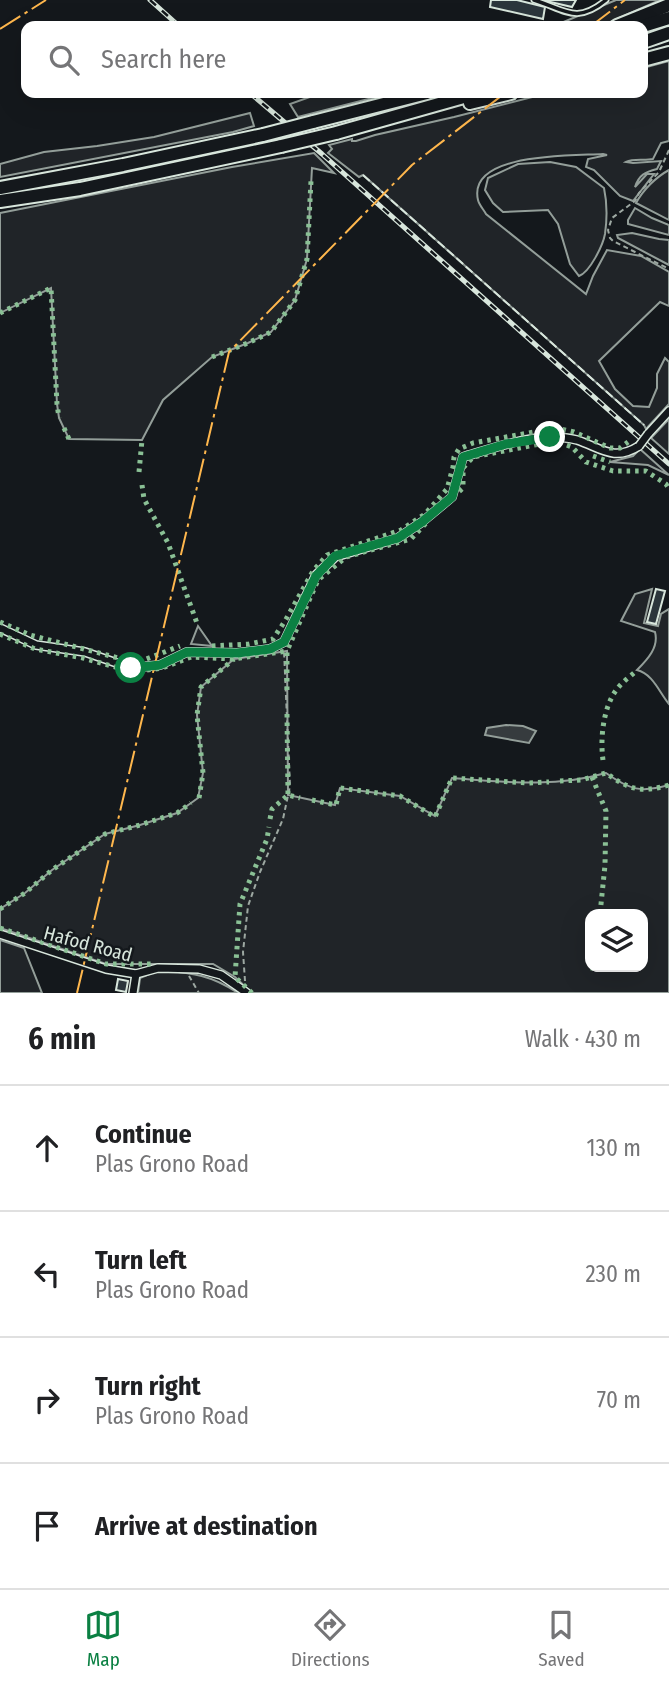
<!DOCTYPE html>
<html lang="en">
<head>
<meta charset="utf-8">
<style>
  :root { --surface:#fff; --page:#f2f2f2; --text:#202124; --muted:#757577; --line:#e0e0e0; --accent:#0b8043 }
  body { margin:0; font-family:"Fira Sans Condensed",sans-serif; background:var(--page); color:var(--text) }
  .controls { position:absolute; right:21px; bottom:21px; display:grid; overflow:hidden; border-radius:14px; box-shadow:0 7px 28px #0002 }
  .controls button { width:63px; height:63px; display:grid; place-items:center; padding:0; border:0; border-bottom:2px solid var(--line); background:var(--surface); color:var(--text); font:35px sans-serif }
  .stop { position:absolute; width:21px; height:21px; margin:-16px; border:5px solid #0b8043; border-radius:50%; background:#fff }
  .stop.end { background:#0b8043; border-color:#fff; box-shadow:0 2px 7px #0008 }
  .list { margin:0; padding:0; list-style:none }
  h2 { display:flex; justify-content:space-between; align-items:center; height:91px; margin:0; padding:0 28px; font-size:30px }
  h2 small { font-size:23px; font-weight:400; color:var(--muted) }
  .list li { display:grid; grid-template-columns:46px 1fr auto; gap:21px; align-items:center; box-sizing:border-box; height:126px; padding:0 28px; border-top:2px solid var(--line) }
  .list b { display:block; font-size:26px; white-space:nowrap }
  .list p { margin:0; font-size:23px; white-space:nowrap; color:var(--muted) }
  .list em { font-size:23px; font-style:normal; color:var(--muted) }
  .icon { flex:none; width:38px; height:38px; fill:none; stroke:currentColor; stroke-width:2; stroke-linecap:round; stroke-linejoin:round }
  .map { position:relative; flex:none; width:669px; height:993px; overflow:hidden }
  .search { position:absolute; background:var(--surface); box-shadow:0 7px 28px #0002; left:21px; right:21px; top:21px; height:77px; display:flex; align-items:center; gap:18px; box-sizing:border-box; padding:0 24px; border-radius:14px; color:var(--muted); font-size:26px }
  .sheet { height:595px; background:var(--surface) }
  nav { display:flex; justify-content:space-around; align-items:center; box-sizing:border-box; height:98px; border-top:2px solid var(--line); background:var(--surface); font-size:19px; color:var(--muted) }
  nav a { display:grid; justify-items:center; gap:4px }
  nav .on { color:var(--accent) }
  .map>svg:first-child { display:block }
  .green { fill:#202428; stroke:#939e99; stroke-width:2; fill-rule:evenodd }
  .water { fill:#363b3e; stroke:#939e99; stroke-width:2 }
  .building { fill:#2c363c; stroke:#d8e6dc; stroke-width:2 }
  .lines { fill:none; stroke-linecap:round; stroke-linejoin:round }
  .service-casing { stroke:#d8e6dc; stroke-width:7 }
  .minor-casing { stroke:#d8e6dc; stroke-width:10 }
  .trunk-casing { stroke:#d8e6dc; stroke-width:16 }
  .path { stroke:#9da8a2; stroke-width:2; stroke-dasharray:5 3.5; stroke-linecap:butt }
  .service { stroke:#14181c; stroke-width:3.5 }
  .minor { stroke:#14181c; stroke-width:7 }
  .trunk { stroke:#14181c; stroke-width:12 }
  .rail-casing { stroke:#d8e6dc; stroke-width:5 }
  .rail { stroke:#14181c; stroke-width:2.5; stroke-dasharray:8; stroke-linecap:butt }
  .minor-bridge-casing { stroke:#d8e6dc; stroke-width:10; stroke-linecap:butt }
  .trunk-bridge-casing { stroke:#d8e6dc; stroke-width:16; stroke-linecap:butt }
  .minor-bridge { stroke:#14181c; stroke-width:7 }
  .trunk-bridge { stroke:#14181c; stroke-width:12 }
  .hedge { stroke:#8ac095; stroke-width:5; stroke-dasharray:3.5 5; stroke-linecap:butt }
  .fence { stroke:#d8e6dc; stroke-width:2; stroke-dasharray:9 3.5; stroke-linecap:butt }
  .power { stroke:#ffb74d; stroke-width:2; stroke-dasharray:24 5 3.5 5; stroke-linecap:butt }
  .route { stroke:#0b8043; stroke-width:9 }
  .labels { text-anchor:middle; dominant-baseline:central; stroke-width:5; stroke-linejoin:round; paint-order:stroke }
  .street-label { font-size:19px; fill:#d8e6dc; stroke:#14181c }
</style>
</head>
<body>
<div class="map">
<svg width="669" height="993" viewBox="0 0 669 993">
  <rect width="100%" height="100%" fill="#14181c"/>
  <g class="green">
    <path d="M 616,0 L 660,0 L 601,26 L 554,26 Z"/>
    <path d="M 669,61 L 669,141 L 661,143 L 653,159 C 644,161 634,158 626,162 L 633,163 L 661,161 L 657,169 C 645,172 639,175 635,187 L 647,174 L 654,174 L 633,201 L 620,196 L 594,170 L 586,167 L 588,159 L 607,155 L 603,154 C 574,156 467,152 478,200 C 479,205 484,210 486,214 L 586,294 L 593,276 L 607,250 L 641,256 L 669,272 L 669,306 L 660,302 L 599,361 L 615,389 L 633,406 L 649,407 L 657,388 L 657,374 L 665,358 L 669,362 L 669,404 L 646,429 L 644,425 L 363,175 L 359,177 L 328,153 L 332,149 L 329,145 L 352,139 L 352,141 L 356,141 L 375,135 L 454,117 L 548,93 L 643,93 L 643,68 Z"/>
    <path d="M 321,93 L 392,93 L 298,117 L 290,104 Z"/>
    <path d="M 250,113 L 254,126 L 233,132 L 0,177 L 0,164 L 44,152 L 97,146 L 154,137 Z"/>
    <path d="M 314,153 L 334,173 L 312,168 L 307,259 L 295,300 L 271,332 L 248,343 L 212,357 L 163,400 L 142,440 L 69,439 L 59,418 L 57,404 L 51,288 L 0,313 L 0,213 L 232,167 Z"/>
    <path d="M 550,162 L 576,167 L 604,188 C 607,202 607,220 605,234 C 603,245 590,272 579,276 L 570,264 L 558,224 L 548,210 L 503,212 L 493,203 L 485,190 L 488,178 L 518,164 Z"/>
    <path d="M 669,170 L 669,220 L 636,203 C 643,190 656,177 669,170 Z"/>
    <path d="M 635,208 L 652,218 L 669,225 L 669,235 L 628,224 L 628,220 Z"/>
    <path d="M 632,233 L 659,239 L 669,240 L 669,265 L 618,238 L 617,235 Z"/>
    <path d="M 669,419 L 669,454 L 651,438 Z"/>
    <path d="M 640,449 L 669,475 L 648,465 L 610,462 L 633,456 Z"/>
    <path d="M 652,589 L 644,623 L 658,626 L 661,614 L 669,609 L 669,704 C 659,692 653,674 637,670 C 648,659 659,647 655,632 L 621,621 L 635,594 Z"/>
    <path d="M 198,626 L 212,646 L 191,644 Z"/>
    <path d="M 287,651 L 288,795 L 335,805 L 340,788 L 400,796 L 435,816 L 452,778 C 505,782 554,788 606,773 C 630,790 641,793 669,785 L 669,993 L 252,993 L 235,977 L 213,964 L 106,964 L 0,928 L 0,909 L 25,893 L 52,870 L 105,834 L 140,825 L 177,813 L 198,798 L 203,773 L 197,715 L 201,687 L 234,659 ZM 590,914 L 643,914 L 643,967 L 590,967 Z"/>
    <path d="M 0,940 L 24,948 L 42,993 L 0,993 Z"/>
    <path d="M 159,970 C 191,973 210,974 238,993 L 138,993 L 140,978 Z"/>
  </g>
  <path class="water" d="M 506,725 L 523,726 L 536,731 L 529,743 L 485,735 L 487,728 Z"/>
  <g class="building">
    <path d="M 491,0 L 517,0 L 545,7 L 543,19 L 490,7 Z"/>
    <path d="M 542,0 L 576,0 L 572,7 Z"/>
    <path d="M 656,589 L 665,591 L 656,624 L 647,622 Z"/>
    <path d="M 118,979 L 128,981 L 126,992 L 116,990 Z"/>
  </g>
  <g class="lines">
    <defs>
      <path id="service" d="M 534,0 C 564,9 576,25 606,0"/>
      <g id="minor">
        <path d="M 648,434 L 669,411"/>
        <path d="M 0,628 L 36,645 L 85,652 L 131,668 L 160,665 L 187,652 L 237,653 L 270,649 L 284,642 L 316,575 L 335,557 L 398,538 L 422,522 L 452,497 L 463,457 C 490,449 522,438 550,437 C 558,437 569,438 577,440 C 601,448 614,462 639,446"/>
        <path d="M 0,934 L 106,969 L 136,974 L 158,968 L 199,969 L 221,975 L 247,993"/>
        <path d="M 133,993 L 136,974"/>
      </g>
      <g id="trunk">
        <path d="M 617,26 L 669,5"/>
        <path d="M 643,26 L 669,18"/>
        <path d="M 643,42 L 669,33"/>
        <path d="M 643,60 L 669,53"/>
        <path d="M 470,103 L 511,93"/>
        <path d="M 313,122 L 427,93"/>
        <path d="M 336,133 L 478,93"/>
        <path d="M 0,188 L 123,165 L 263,135"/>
        <path d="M 0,201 L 80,189 L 281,146"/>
      </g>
    </defs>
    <use href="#service" class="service-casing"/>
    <use href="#minor" class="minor-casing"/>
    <use href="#trunk" class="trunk-casing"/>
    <g class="path">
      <path d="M 669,150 L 659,172 L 639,193 L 635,201 L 612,218 L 608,230 L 610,238 L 613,241 L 669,269"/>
      <path d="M 189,976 L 199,993"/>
      <path d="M 245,981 L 243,952 L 248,906 L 260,872 L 283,819 L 290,786 L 284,651"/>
    </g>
    <use href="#service" class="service"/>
    <use href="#minor" class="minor"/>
    <use href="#trunk" class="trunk"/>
    <defs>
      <g id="rail">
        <path d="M 150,0 L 179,26"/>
        <path d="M 250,93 L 322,154 L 669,464"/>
      </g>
    </defs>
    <use href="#rail" class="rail-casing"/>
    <use href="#rail" class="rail"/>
    <defs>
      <path id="minor-bridge" d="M 639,446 L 648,434"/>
      <g id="trunk-bridge">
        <path d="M 263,135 L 313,122"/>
        <path d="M 281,146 L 336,133"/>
      </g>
    </defs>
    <use href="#minor-bridge" class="minor-bridge-casing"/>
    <use href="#trunk-bridge" class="trunk-bridge-casing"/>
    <use href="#minor-bridge" class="minor-bridge"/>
    <use href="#trunk-bridge" class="trunk-bridge"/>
    <g class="hedge">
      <path d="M 0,313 L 51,288 L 57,404 L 59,418"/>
      <path d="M 212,357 L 248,343 L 271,332 L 295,300 L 307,259 L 311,181"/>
      <path d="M 64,428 L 69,439"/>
      <path d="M 593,456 L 610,462"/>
      <path d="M 139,472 L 142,440"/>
      <path d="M 142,485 L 144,499 L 168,543 L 198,626"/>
      <path d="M 453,497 L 463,488 L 463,468 L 473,457 L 555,441 L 572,447 L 586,462 L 613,471 L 646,471 L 666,484 L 669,489"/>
      <path d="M 0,622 L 30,635 L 130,661 L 144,660 L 180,646"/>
      <path d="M 0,634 L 35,649 L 83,658 L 133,672 L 162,668 L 191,657 L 234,659 L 287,651"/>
      <path d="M 212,646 L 249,644 L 273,639 L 285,621 L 313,571 L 327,555 L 401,530 L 425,514 L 447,489 L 453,467 L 454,457 L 459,449 L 473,443 L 556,428 L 574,432 L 610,448 L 620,448 L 628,442"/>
      <path d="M 287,690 L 287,651 L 318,580 L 346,557 L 411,539 L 428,521"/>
      <path d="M 287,714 L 288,795"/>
      <path d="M 603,760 C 600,739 603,707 617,689 C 622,682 631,676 637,670"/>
      <path d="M 592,777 L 606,811 L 605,865 L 600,914"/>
      <path d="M 560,781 L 581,780 L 606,773 C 630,790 641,793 669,785"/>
      <path d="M 199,798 L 203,773 L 197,715 L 201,687 L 234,659"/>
      <path d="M 312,800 L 336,805 L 340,788 L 400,796 L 435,817 L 452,778 L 528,783 L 549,782"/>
      <path d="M 270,819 L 272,809 L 288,795 L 300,798"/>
      <path d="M 0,909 L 25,893 L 52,870 L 105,834 L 140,825 L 177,813 L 191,803"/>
      <path d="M 0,928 L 106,964 L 154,964"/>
      <path d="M 593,967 L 593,974"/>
      <path d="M 252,993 L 235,977 L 240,904 L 267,839 L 269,827"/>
    </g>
    <path class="fence" d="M 363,175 L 644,425"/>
    <g class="power">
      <path d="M 591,26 L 625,0"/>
      <path d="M 0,29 L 46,0"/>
      <path d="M 77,993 L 229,352 L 412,165 L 505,93"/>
    </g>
  </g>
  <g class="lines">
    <path class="route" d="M 131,668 L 160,665 L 187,652 L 237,653 L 270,649 L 284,642 L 316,576 L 335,556 L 398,538 L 422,522 L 452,497 L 463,457 L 506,444 L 550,437"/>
  </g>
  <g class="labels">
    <g class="street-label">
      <text transform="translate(88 944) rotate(15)">Hafod Road</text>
    </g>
  </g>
</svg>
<div class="controls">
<button><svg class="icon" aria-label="layers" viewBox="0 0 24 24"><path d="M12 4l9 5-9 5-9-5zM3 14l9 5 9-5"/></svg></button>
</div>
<div class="stop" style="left:131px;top:668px"></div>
<div class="stop end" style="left:550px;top:437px"></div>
<div class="search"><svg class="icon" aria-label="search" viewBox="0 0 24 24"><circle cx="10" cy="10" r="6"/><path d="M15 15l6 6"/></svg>Search here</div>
</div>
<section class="sheet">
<h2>6 min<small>Walk · 430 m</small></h2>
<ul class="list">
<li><svg class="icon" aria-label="ahead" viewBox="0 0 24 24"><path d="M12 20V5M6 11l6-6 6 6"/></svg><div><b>Continue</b><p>Plas Grono Road</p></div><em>130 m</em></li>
<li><svg class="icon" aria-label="left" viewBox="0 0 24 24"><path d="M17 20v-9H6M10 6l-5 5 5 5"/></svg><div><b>Turn left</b><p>Plas Grono Road</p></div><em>230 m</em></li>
<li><svg class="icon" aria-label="right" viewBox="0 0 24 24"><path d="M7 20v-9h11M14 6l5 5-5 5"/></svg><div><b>Turn right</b><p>Plas Grono Road</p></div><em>70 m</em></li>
<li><svg class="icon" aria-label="arrive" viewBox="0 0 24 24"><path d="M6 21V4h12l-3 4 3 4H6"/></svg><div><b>Arrive at destination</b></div></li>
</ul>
</section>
<nav>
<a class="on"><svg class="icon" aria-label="map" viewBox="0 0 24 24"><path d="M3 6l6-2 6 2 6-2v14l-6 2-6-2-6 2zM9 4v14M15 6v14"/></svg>Map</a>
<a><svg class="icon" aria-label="directions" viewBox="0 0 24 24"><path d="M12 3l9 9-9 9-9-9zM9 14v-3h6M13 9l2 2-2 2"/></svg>Directions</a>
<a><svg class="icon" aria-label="saved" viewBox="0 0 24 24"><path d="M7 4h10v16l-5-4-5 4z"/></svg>Saved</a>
</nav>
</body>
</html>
